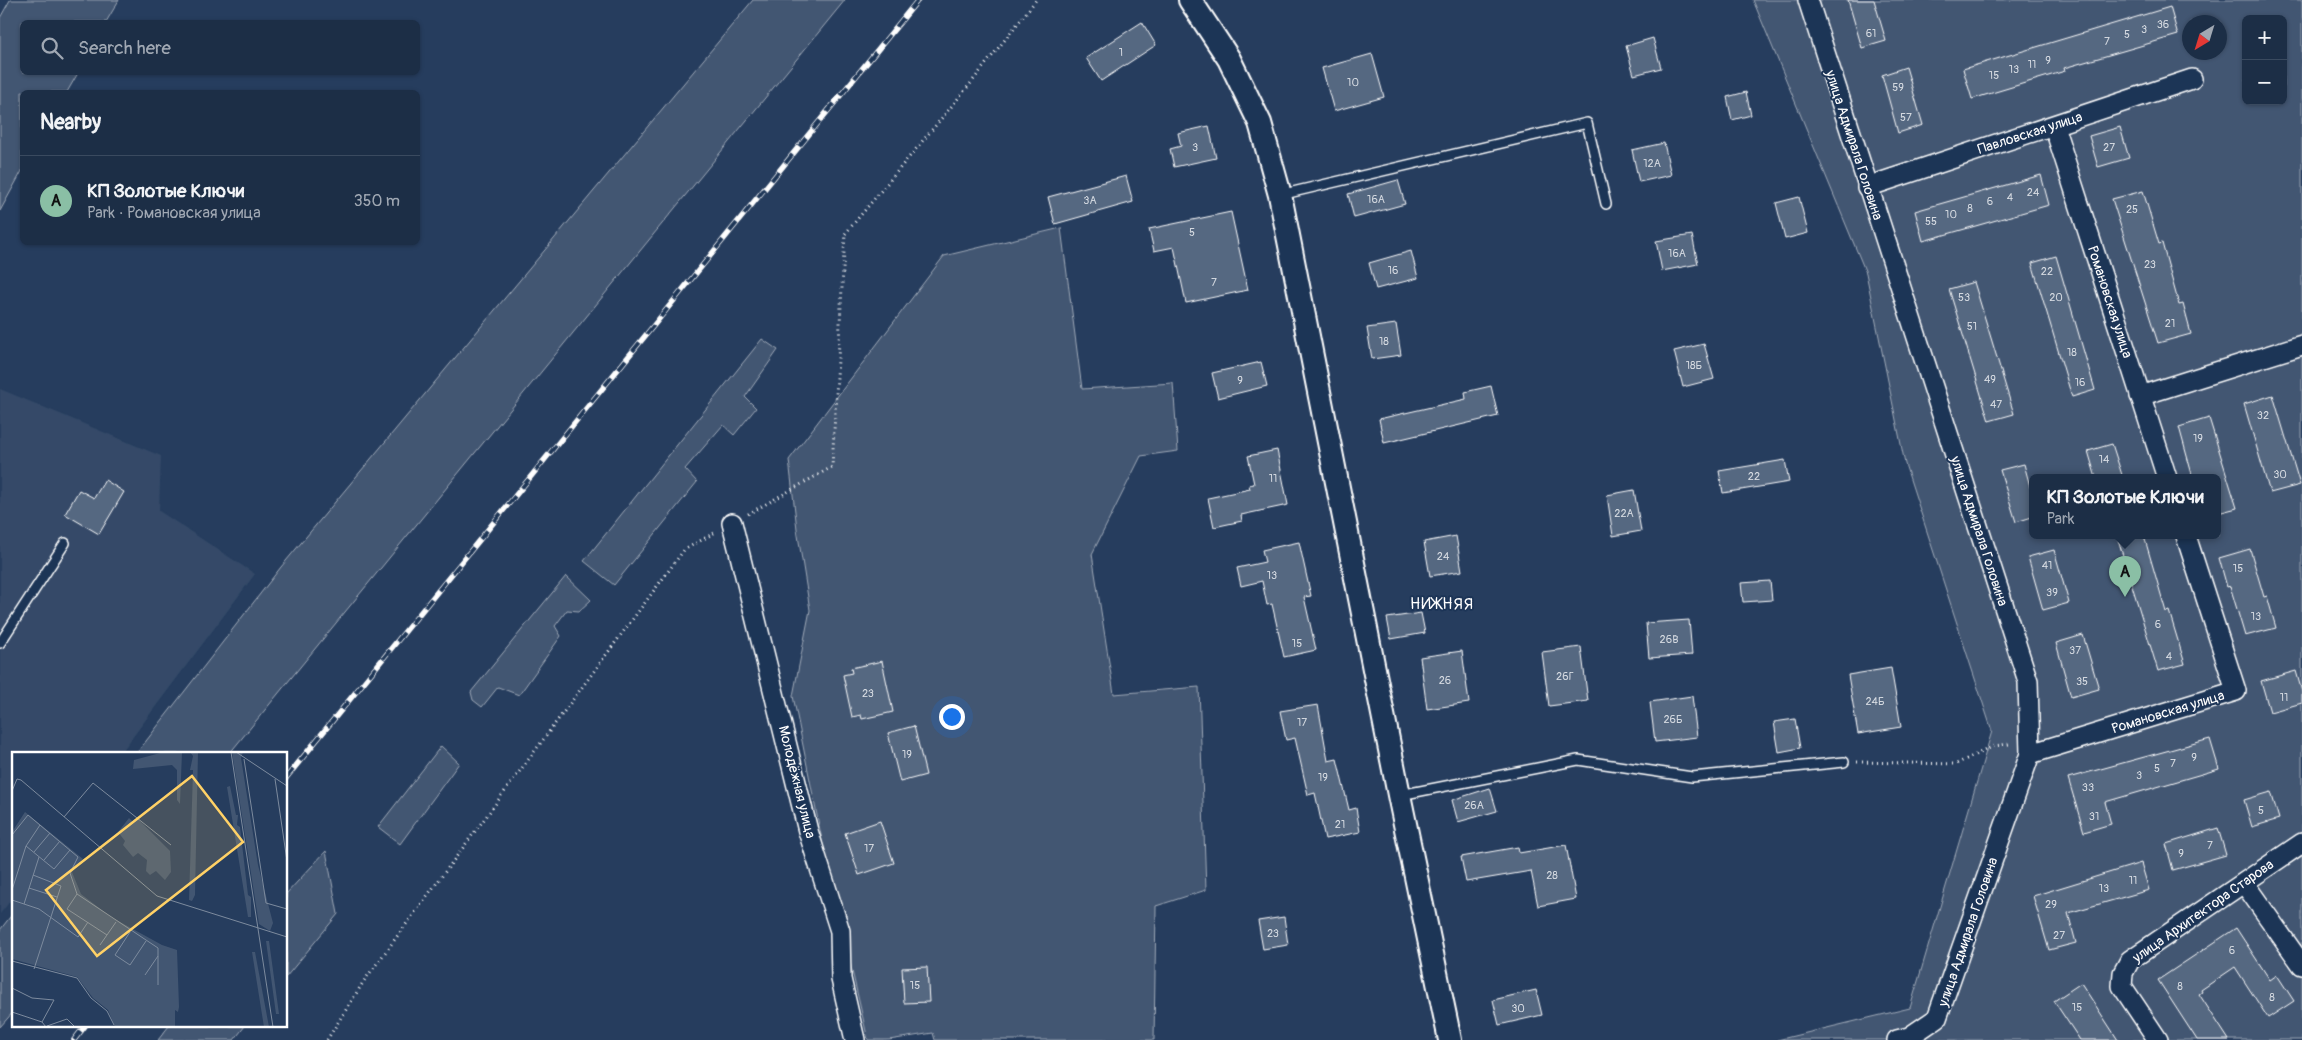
<!DOCTYPE html>
<html lang="en">
<head>
<meta charset="utf-8">
<style>
  :root { --surface:#1c2e46; --page:#293a51; --text:#f1f3f6; --muted:#a0a8b3; --line:#3a4a5f; --accent:#8abfa5 }
  body { margin:0; font-family:Pangolin,sans-serif; background:var(--page); color:var(--text) }
  .controls { position:absolute; right:15px; top:15px; display:grid; overflow:hidden; border-radius:8px; box-shadow:0 1px 4px #0004 }
  .controls button { width:45px; height:45px; display:grid; place-items:center; padding:0; border:0; border-bottom:1px solid var(--line); background:var(--surface); color:var(--text); font:25px sans-serif }
  .compass { position:absolute; left:2182px; top:15px; width:45px; height:45px; border-radius:50%; background:var(--surface); box-shadow:0 1px 4px #0004; rotate:218deg }
  .you { position:absolute; left:951px; top:716px; width:18px; height:18px; margin:-12px; border:4px solid #fff; border-radius:50%; background:#1a73e8; box-shadow:0 0 0 8px #1a73e833 }
  .badge { display:grid; place-items:center; width:32px; height:32px; border-radius:50%; background:var(--accent); color:#111; font-size:16px; font-weight:700 }
  .pin { position:absolute; translate:-50% -41px; filter:drop-shadow(0 1px 2px #0008) }
  .pin::after { content:''; position:absolute; top:26px; width:18px; height:15px; background:inherit; clip-path:polygon(0 0,100% 0,50% 100%) }
  .popup { position:absolute; left:2029px; top:474px; width:192px; height:65px; box-sizing:border-box; display:grid; place-content:center; border-radius:8px; background:var(--surface); filter:drop-shadow(0 1px 4px #0005); font-size:16px; white-space:nowrap; color:var(--muted) }
  .popup b { font-size:19px; color:var(--text) }
  .popup::after { content:''; position:absolute; left:50%; top:100%; margin-left:-10px; border:10px solid transparent; border-top-color:var(--surface) }
  .list { margin:0; padding:0; list-style:none }
  h2 { display:flex; justify-content:space-between; align-items:center; height:65px; margin:0; padding:0 20px; font-size:21px }
  h2 small { font-size:16px; font-weight:400; color:var(--muted) }
  .list li { display:grid; grid-template-columns:32px 1fr auto; gap:15px; align-items:center; box-sizing:border-box; height:90px; padding:0 20px; border-top:1px solid var(--line) }
  .list b { display:block; font-size:19px; white-space:nowrap }
  .list p { margin:0; font-size:16px; white-space:nowrap; color:var(--muted) }
  .list em { font-size:16px; font-style:normal; color:var(--muted) }
  .icon { flex:none; width:28px; height:28px; fill:none; stroke:currentColor; stroke-width:2; stroke-linecap:round; stroke-linejoin:round }
  .map { position:relative; flex:none; width:2302px; height:1040px; overflow:hidden }
  .search { position:absolute; background:var(--surface); box-shadow:0 1px 4px #0004; left:20px; top:20px; width:400px; height:55px; display:flex; align-items:center; gap:12px; box-sizing:border-box; padding:0 18px; border-radius:8px; color:var(--muted); font-size:19px }
  .panel { position:absolute; background:var(--surface); box-shadow:0 1px 4px #0004; left:20px; top:90px; width:400px; height:155px; border-radius:8px }
  .map>svg:first-child { display:block }
  .built { fill:#344a68 }
  .green { fill:#425672; stroke:#a0aab8; fill-rule:evenodd }
  .building { fill:#556781; stroke:#fff }
  .lines { fill:none; stroke-linecap:round; stroke-linejoin:round }
  .service-casing { stroke:#fff; stroke-width:12 }
  .minor-casing { stroke:#fff; stroke-width:22 }
  .tertiary-casing { stroke:#fff; stroke-width:26 }
  .path { stroke:#fff; stroke-width:3; stroke-dasharray:1 4; stroke-linecap:butt }
  .service { stroke:#1d3557; stroke-width:9 }
  .minor { stroke:#1d3557; stroke-width:19 }
  .tertiary { stroke:#1d3557; stroke-width:22 }
  .rail-casing { stroke:#fff; stroke-width:5.5 }
  .rail { stroke:#1d3557; stroke-width:4; stroke-dasharray:11; stroke-linecap:butt }
  .labels { text-anchor:middle; dominant-baseline:central; stroke-width:4; stroke-linejoin:round; paint-order:stroke }
  .number-label { font-size:11px; fill:#d4d9e0 }
  .street-label { font-size:14px; fill:#fff; stroke:#1d3557 }
  .quarter-label { font-size:16px; letter-spacing:1px; fill:#fff; stroke:#1d3557 }
  .inset-road { fill:none; stroke:#7d8b9e; stroke-width:1 }
  .view { fill:#ffd166; fill-opacity:0.15; stroke:#ffd166; stroke-width:2.5 }
  .inset-edge { fill:none; stroke:#fff; stroke-width:2.5 }
</style>
</head>
<body>
<div class="map">
<svg width="2302" height="1040" viewBox="0 0 2302 1040">
  <rect width="100%" height="100%" fill="#263d5e"/>
  <filter id="ink" filterUnits="userSpaceOnUse"><feTurbulence type="fractalNoise" baseFrequency=".02" numOctaves="2"/><feDisplacementMap in="SourceGraphic" scale="10" xChannelSelector="R" yChannelSelector="G"/><feConvolveMatrix kernelMatrix="1 2 1 2 8 2 1 2 1" color-interpolation-filters="sRGB"/></filter>
  <g filter="url(#ink)">
    <path class="built" d="M 0,389 L 161,456 L 159,511 L 255,574 L 120,754 L 14,754 L 14,896 L 0,914 Z"/>
    <g class="green">
      <path d="M 10,0 L 119,0 L 106,22 L 22,22 L 22,72 L 78,73 L 67,92 L 22,92 L 22,171 L 0,211 L 0,18 Z"/>
      <path d="M 753,0 L 845,0 L 229,754 L 136,754 L 281,567 Z"/>
      <path d="M 1753,0 L 2302,0 L 2302,1040 L 1777,1040 L 1910,1008 L 1992,731 L 1905,464 L 1866,273 ZM 2246,19 L 2283,19 L 2283,101 L 2246,101 ZM 2190,22 L 2220,22 L 2220,52 L 2190,52 ZM 2032,478 L 2218,478 L 2218,536 L 2032,536 Z"/>
      <path d="M 1061,228 L 1082,389 L 1173,383 L 1178,451 L 1141,456 L 1092,554 L 1114,694 L 1199,687 L 1206,890 L 1156,906 L 1154,1040 L 935,1040 L 933,1033 L 889,1040 L 868,1040 L 823,845 L 793,696 L 810,610 L 797,529 L 789,460 L 944,256 Z"/>
      <path d="M 762,339 L 778,350 L 745,397 L 756,408 L 734,435 L 723,425 L 685,469 L 697,482 L 614,585 L 584,561 Z"/>
      <path d="M 566,576 L 591,600 L 579,611 L 567,610 L 555,626 L 561,636 L 519,695 L 498,687 L 482,707 L 473,700 L 471,692 Z"/>
      <path d="M 441,746 L 459,763 L 400,844 L 378,827 Z"/>
      <path d="M 326,851 L 338,914 L 286,977 L 286,894 Z"/>
      <path d="M 14,912 L 14,1011 L 0,1027 L 0,930 Z"/>
      <path d="M 169,1026 L 245,1026 L 234,1040 L 158,1040 Z"/>
    </g>
    <g class="building">
      <path d="M 1848,0 L 1874,0 L 1886,41 L 1862,48 Z"/>
      <path d="M 2170,7 L 2178,35 L 2064,68 L 2065,71 L 1972,99 L 1963,69 Z"/>
      <path d="M 1142,22 L 1156,45 L 1101,81 L 1086,58 Z"/>
      <path d="M 1653,38 L 1661,68 L 1634,75 L 1626,46 Z"/>
      <path d="M 1372,54 L 1384,97 L 1334,111 L 1322,68 Z"/>
      <path d="M 1906,67 L 1923,125 L 1898,133 L 1882,75 Z"/>
      <path d="M 1746,92 L 1751,115 L 1732,120 L 1727,97 Z"/>
      <path d="M 1209,126 L 1216,158 L 1174,167 L 1170,149 L 1181,146 L 1178,133 Z"/>
      <path d="M 2120,127 L 2129,158 L 2098,167 L 2089,136 Z"/>
      <path d="M 1664,143 L 1671,175 L 1639,182 L 1632,150 Z"/>
      <path d="M 2041,175 L 2049,205 L 1923,241 L 1915,211 Z"/>
      <path d="M 1126,176 L 1133,202 L 1055,224 L 1048,197 Z"/>
      <path d="M 1398,180 L 1405,204 L 1354,218 L 1348,194 Z"/>
      <path d="M 2143,191 L 2159,244 L 2162,243 L 2179,305 L 2183,304 L 2191,334 L 2158,343 L 2112,199 Z"/>
      <path d="M 1799,197 L 1808,233 L 1785,239 L 1776,203 Z"/>
      <path d="M 1231,212 L 1248,290 L 1186,303 L 1174,247 L 1154,251 L 1149,229 Z"/>
      <path d="M 1692,235 L 1698,264 L 1662,271 L 1656,241 Z"/>
      <path d="M 1411,251 L 1418,278 L 1376,289 L 1369,263 Z"/>
      <path d="M 2056,256 L 2095,390 L 2072,397 L 2032,263 Z"/>
      <path d="M 1974,282 L 2014,414 L 1989,421 L 1949,289 Z"/>
      <path d="M 1396,324 L 1401,355 L 1372,359 L 1367,328 Z"/>
      <path d="M 1704,344 L 1714,379 L 1683,387 L 1674,351 Z"/>
      <path d="M 1261,362 L 1267,386 L 1218,398 L 1212,373 Z"/>
      <path d="M 1491,386 L 1498,416 L 1384,443 L 1379,419 L 1466,399 L 1465,392 Z"/>
      <path d="M 2273,395 L 2300,485 L 2270,493 L 2244,404 Z"/>
      <path d="M 2209,418 L 2237,508 L 2218,513 L 2218,478 L 2193,478 L 2179,427 Z"/>
      <path d="M 2112,444 L 2123,478 L 2096,478 L 2088,451 Z"/>
      <path d="M 1277,450 L 1288,505 L 1241,515 L 1242,521 L 1214,527 L 1208,498 L 1250,489 L 1249,485 L 1254,484 L 1248,456 Z"/>
      <path d="M 1785,460 L 1789,482 L 1723,493 L 1719,471 Z"/>
      <path d="M 2024,464 L 2032,494 L 2032,517 L 2016,522 L 2000,470 Z"/>
      <path d="M 105,480 L 124,492 L 99,534 L 65,514 L 79,490 L 94,498 Z"/>
      <path d="M 1634,490 L 1641,531 L 1613,536 L 1607,495 Z"/>
      <path d="M 1456,536 L 1462,571 L 1430,576 L 1424,542 Z"/>
      <path d="M 2117,536 L 2144,536 L 2166,612 L 2169,611 L 2185,664 L 2158,671 Z"/>
      <path d="M 1299,542 L 1311,596 L 1304,597 L 1316,650 L 1284,657 L 1272,604 L 1267,605 L 1262,581 L 1241,586 L 1237,568 L 1265,562 L 1262,550 Z"/>
      <path d="M 2250,549 L 2264,597 L 2267,596 L 2276,628 L 2245,636 L 2230,586 L 2227,587 L 2219,558 Z"/>
      <path d="M 2054,550 L 2069,603 L 2043,610 L 2028,557 Z"/>
      <path d="M 1770,581 L 1772,600 L 1743,602 L 1741,583 Z"/>
      <path d="M 1421,613 L 1425,633 L 1391,639 L 1387,618 Z"/>
      <path d="M 1689,620 L 1692,655 L 1649,658 L 1646,623 Z"/>
      <path d="M 2083,635 L 2099,689 L 2071,697 L 2056,643 Z"/>
      <path d="M 1581,647 L 1588,701 L 1549,706 L 1542,652 Z"/>
      <path d="M 1462,651 L 1469,703 L 1427,709 L 1420,657 Z"/>
      <path d="M 882,661 L 893,712 L 862,719 L 861,715 L 852,717 L 843,675 L 852,673 L 851,668 Z"/>
      <path d="M 1891,668 L 1901,727 L 1858,734 L 1848,675 Z"/>
      <path d="M 2296,671 L 2302,692 L 2302,703 L 2270,712 L 2261,681 Z"/>
      <path d="M 1692,696 L 1697,737 L 1655,742 L 1650,702 Z"/>
      <path d="M 1318,705 L 1328,761 L 1337,759 L 1349,810 L 1356,808 L 1360,832 L 1325,839 L 1315,793 L 1308,795 L 1295,738 L 1286,740 L 1280,711 Z"/>
      <path d="M 1795,719 L 1800,748 L 1779,752 L 1774,722 Z"/>
      <path d="M 914,726 L 926,775 L 900,782 L 888,733 Z"/>
      <path d="M 2210,739 L 2219,769 L 2105,802 L 2111,824 L 2084,832 L 2068,778 Z"/>
      <path d="M 1490,788 L 1497,811 L 1458,822 L 1452,800 Z"/>
      <path d="M 2271,792 L 2279,819 L 2252,827 L 2244,800 Z"/>
      <path d="M 880,821 L 894,863 L 859,875 L 845,833 Z"/>
      <path d="M 2218,828 L 2226,855 L 2173,870 L 2166,844 Z"/>
      <path d="M 1566,845 L 1576,899 L 1538,906 L 1531,871 L 1466,882 L 1461,857 L 1518,847 L 1519,853 Z"/>
      <path d="M 2141,863 L 2149,890 L 2068,913 L 2076,943 L 2049,950 L 2033,896 Z"/>
      <path d="M 1284,917 L 1288,945 L 1263,949 L 1258,921 Z"/>
      <path d="M 2236,928 L 2270,980 L 2277,975 L 2294,1001 L 2268,1018 L 2235,967 L 2201,990 L 2202,992 L 2199,994 L 2229,1040 L 2197,1040 L 2158,980 Z"/>
      <path d="M 927,967 L 929,1002 L 904,1003 L 902,968 Z"/>
      <path d="M 2081,983 L 2118,1040 L 2080,1040 L 2054,1001 Z"/>
      <path d="M 1536,990 L 1542,1015 L 1499,1025 L 1493,1000 Z"/>
    </g>
    <g class="lines">
      <defs>
        <g id="service">
          <path d="M 1280,195 L 1587,123 L 1606,204"/>
          <path d="M 0,643 L 65,543"/>
          <path d="M 1400,795 L 1578,760 L 1692,777 L 1844,762"/>
        </g>
        <g id="minor">
          <path d="M 1808,0 L 2028,681 L 2030,754 L 1937,1018 L 1909,1037 L 1897,1040"/>
          <path d="M 2054,126 L 2167,478"/>
          <path d="M 1867,187 L 2192,79"/>
          <path d="M 2140,396 L 2302,345"/>
          <path d="M 732,523 L 808,831 L 840,931 L 841,979 L 855,1040"/>
          <path d="M 2030,754 L 2236,691 L 2186,536"/>
          <path d="M 2244,883 L 2302,965"/>
          <path d="M 2158,1040 L 2122,986 L 2123,973 L 2130,960 L 2302,843"/>
        </g>
        <path id="tertiary" d="M 1190,0 L 1229,59 L 1260,123 L 1280,195 L 1399,795 L 1450,1040"/>
      </defs>
      <use href="#service" class="service-casing"/>
      <use href="#minor" class="minor-casing"/>
      <use href="#tertiary" class="tertiary-casing"/>
      <g class="path">
        <path d="M 748,514 L 832,467 L 845,234 L 971,83 L 1036,0"/>
        <path d="M 1857,762 L 1956,764 L 1994,746 L 2009,744"/>
        <path d="M 327,1040 L 364,981 L 684,550 L 714,533"/>
      </g>
      <use href="#service" class="service"/>
      <use href="#minor" class="minor"/>
      <use href="#tertiary" class="tertiary"/>
      <defs>
        <g id="rail">
          <path d="M 286,778 L 918,0"/>
          <path d="M 74,1040 L 85,1026"/>
        </g>
      </defs>
      <use href="#rail" class="rail-casing"/>
      <use href="#rail" class="rail"/>
    </g>
  </g>
  <g class="labels">
    <g class="number-label">
      <text x="2163" y="24">36</text>
      <text x="2144" y="29">3</text>
      <text x="1871" y="33">61</text>
      <text x="2127" y="34">5</text>
      <text x="2107" y="41">7</text>
      <text x="1121" y="52">1</text>
      <text x="2048" y="60">9</text>
      <text x="2032" y="64">11</text>
      <text x="2014" y="69">13</text>
      <text x="1994" y="75">15</text>
      <text x="1353" y="82">10</text>
      <text x="1898" y="87">59</text>
      <text x="1906" y="117">57</text>
      <text x="1195" y="147">3</text>
      <text x="2109" y="147">27</text>
      <text x="1652" y="163">12А</text>
      <text x="2033" y="192">24</text>
      <text x="2010" y="197">4</text>
      <text x="1376" y="199">16А</text>
      <text x="1090" y="200">3А</text>
      <text x="1990" y="201">6</text>
      <text x="1970" y="208">8</text>
      <text x="2132" y="209">25</text>
      <text x="1951" y="214">10</text>
      <text x="1931" y="221">55</text>
      <text x="1192" y="232">5</text>
      <text x="1677" y="253">16А</text>
      <text x="2150" y="264">23</text>
      <text x="1393" y="270">16</text>
      <text x="2047" y="271">22</text>
      <text x="1214" y="282">7</text>
      <text x="1964" y="297">53</text>
      <text x="2056" y="297">20</text>
      <text x="2170" y="323">21</text>
      <text x="1972" y="326">51</text>
      <text x="1384" y="341">18</text>
      <text x="2072" y="352">18</text>
      <text x="1694" y="365">18Б</text>
      <text x="1990" y="379">49</text>
      <text x="1240" y="380">9</text>
      <text x="2080" y="382">16</text>
      <text x="1996" y="404">47</text>
      <text x="2263" y="415">32</text>
      <text x="2198" y="438">19</text>
      <text x="2104" y="459">14</text>
      <text x="2280" y="474">30</text>
      <text x="1754" y="476">22</text>
      <text x="1273" y="478">11</text>
      <text x="1624" y="513">22А</text>
      <text x="1443" y="556">24</text>
      <text x="2047" y="565">41</text>
      <text x="2238" y="568">15</text>
      <text x="1272" y="575">13</text>
      <text x="2052" y="592">39</text>
      <text x="2256" y="616">13</text>
      <text x="2158" y="624">6</text>
      <text x="1669" y="639">26В</text>
      <text x="1297" y="643">15</text>
      <text x="2075" y="650">37</text>
      <text x="2169" y="656">4</text>
      <text x="1565" y="676">26Г</text>
      <text x="1445" y="680">26</text>
      <text x="2082" y="681">35</text>
      <text x="868" y="693">23</text>
      <text x="2284" y="697">11</text>
      <text x="1875" y="701">24Б</text>
      <text x="1673" y="719">26Б</text>
      <text x="1302" y="722">17</text>
      <text x="907" y="754">19</text>
      <text x="2194" y="757">9</text>
      <text x="2173" y="763">7</text>
      <text x="2157" y="768">5</text>
      <text x="2139" y="775">3</text>
      <text x="1323" y="777">19</text>
      <text x="2088" y="787">33</text>
      <text x="1474" y="805">26А</text>
      <text x="2261" y="810">5</text>
      <text x="2094" y="816">31</text>
      <text x="1340" y="824">21</text>
      <text x="2210" y="845">7</text>
      <text x="869" y="848">17</text>
      <text x="2181" y="853">9</text>
      <text x="1552" y="875">28</text>
      <text x="2133" y="880">11</text>
      <text x="2104" y="888">13</text>
      <text x="2051" y="904">29</text>
      <text x="1273" y="933">23</text>
      <text x="2059" y="935">27</text>
      <text x="2232" y="950">6</text>
      <text x="915" y="985">15</text>
      <text x="2180" y="986">8</text>
      <text x="2272" y="997">8</text>
      <text x="2077" y="1007">15</text>
      <text x="1518" y="1008">30</text>
    </g>
    <g class="street-label">
      <text transform="translate(2030 133) rotate(-18)">Павловская улица</text>
      <text transform="translate(1854 145) rotate(72)">улица Адмирала Головина</text>
      <text transform="translate(2110 302) rotate(72)">Романовская улица</text>
      <text transform="translate(1979 531) rotate(72)">улица Адмирала Головина</text>
      <text transform="translate(2168 712) rotate(-17)">Романовская улица</text>
      <text transform="translate(797 782) rotate(76)">Молодёжная улица</text>
      <text transform="translate(2203 911) rotate(-35)">улица Архитектора Старова</text>
      <text transform="translate(1968 932) rotate(-71)">улица Адмирала Головина</text>
    </g>
    <g class="quarter-label">
      <text x="1442" y="604">НИЖНЯЯ</text>
    </g>
  </g>
  <g transform="translate(12 752)">
    <rect width="275" height="275" fill="#263d5e"/>
    <path d="M 152,0 L 170,0 L 168,52 L 165,48 L 165,18 L 160,13 L 121,17 L 122,8 ZM 178,0 L 186,0 L 183,143 L 180,149 L 177,148 L 181,18 L 178,18 L 181,4 ZM 220,0 L 231,0 L 229,6 L 246,113 L 261,171 L 258,179 L 247,172 ZM 218,34 L 224,63 L 226,63 L 225,73 L 228,75 L 236,143 L 239,145 L 239,165 L 236,165 L 215,35 ZM 13,60 L 71,107 L 60,120 L 69,142 L 99,165 L 150,193 L 165,198 L 167,255 L 166,260 L 163,258 L 163,275 L 103,275 L 96,258 L 81,246 L 65,225 L 0,207 L 0,80 ZM 117,66 L 121,70 L 125,66 L 158,99 L 159,120 L 153,128 L 144,119 L 138,123 L 134,119 L 135,108 L 126,101 L 121,105 L 111,93 L 113,89 L 106,80 ZM 254,189 L 257,189 L 267,262 L 264,262 ZM 240,200 L 243,200 L 257,275 L 252,275 Z" fill="#425672"/>
    <path class="inset-road" d="M 219,0 L 261,275M 224,0 L 275,34M 232,7 L 254,151 L 275,157M 263,27 L 275,109M 0,39 L 5,27 L 9,28 L 145,144 L 275,185M 52,65 L 81,31 L 159,93M 0,83 L 16,63 L 66,105 L 58,121 L 65,142 L 146,196 L 146,233M 14,94 L 42,117 L 58,98M 22,100 L 38,81M 32,108 L 48,89M 21,123 L 49,134 L 22,217M 17,136 L 45,145M 0,138 L 14,94 L 28,73M 65,142 L 55,157 L 95,183M 0,148 L 27,157 L 66,185 L 76,170M 12,152 L 27,105M 118,180 L 103,203 L 118,213 L 134,189M 88,193 L 104,170M 0,209 L 65,226 L 79,246 L 95,259 L 102,273M 133,223 L 146,204M 0,236 L 20,246 L 42,248 L 30,270M 0,260 L 30,270 L 34,275M 35,274 L 55,267 L 63,275"/>
    <path class="view" d="M 180,24 L 231,90 L 85,204 L 34,138 Z"/>
    <rect width="275" height="275" class="inset-edge"/>
  </g>
</svg>
<div class="controls">
<button>+</button>
<button>−</button>
</div>
<svg class="compass" viewBox="-18 -18 36 36"><path d="M0-13l5 13h-10z" fill="#e53935"/><path d="M0 13l5-13h-10z" fill="#a0a8b3"/></svg>
<div class="you"></div>
<div class="pin badge" style="left:2125px;top:597px">A</div>
<div class="popup"><b>КП Золотые Ключи</b>Park</div>
<div class="search"><svg class="icon" aria-label="search" viewBox="0 0 24 24"><circle cx="10" cy="10" r="6"/><path d="M15 15l6 6"/></svg>Search here</div>
<section class="panel">
<h2>Nearby<small></small></h2>
<ul class="list">
<li><span class="badge">A</span><div><b>КП Золотые Ключи</b><p>Park · Романовская улица</p></div><em>350 m</em></li>
</ul>
</section>
</div>
</body>
</html>
